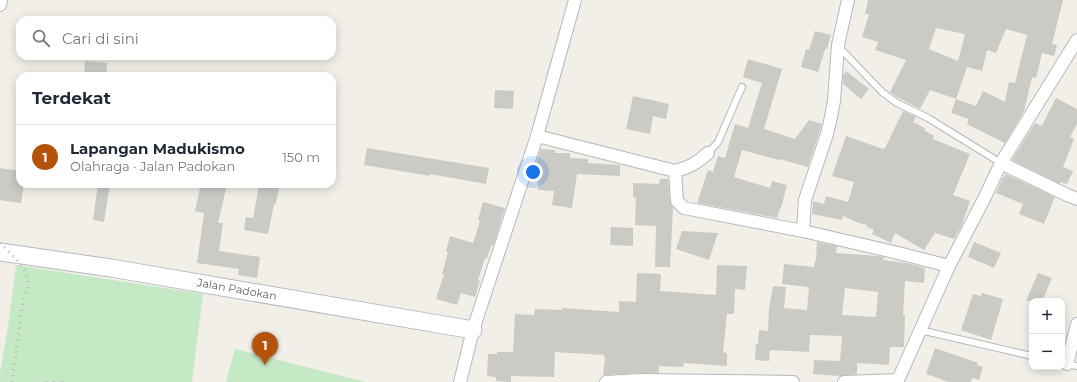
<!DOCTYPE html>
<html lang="id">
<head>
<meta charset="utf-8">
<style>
  :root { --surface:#fff; --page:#f2f2f3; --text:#1f2937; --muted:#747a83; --line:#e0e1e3; --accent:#b45309 }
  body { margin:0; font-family:Montserrat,sans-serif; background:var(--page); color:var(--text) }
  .controls { position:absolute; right:12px; bottom:12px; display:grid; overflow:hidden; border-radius:8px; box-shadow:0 2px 10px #0003 }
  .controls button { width:36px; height:36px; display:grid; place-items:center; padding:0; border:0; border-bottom:1px solid var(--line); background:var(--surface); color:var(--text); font:20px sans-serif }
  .you { position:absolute; left:533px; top:172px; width:14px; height:14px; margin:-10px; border:3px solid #fff; border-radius:50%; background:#1a73e8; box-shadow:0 0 0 6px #1a73e833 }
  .badge { display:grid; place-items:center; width:26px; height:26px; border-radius:50%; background:var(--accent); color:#fff; font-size:13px; font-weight:700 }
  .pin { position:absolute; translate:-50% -33px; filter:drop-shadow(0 1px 2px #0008) }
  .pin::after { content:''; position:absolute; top:21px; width:14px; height:12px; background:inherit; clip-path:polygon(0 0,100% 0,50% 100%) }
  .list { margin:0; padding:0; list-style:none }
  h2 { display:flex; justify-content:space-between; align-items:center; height:52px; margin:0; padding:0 16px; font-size:17px }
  h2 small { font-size:13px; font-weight:400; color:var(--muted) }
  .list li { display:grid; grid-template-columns:26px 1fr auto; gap:12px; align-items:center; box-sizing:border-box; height:64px; padding:0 16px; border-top:1px solid var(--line) }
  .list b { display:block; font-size:15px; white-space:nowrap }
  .list p { margin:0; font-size:13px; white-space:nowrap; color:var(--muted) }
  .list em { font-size:13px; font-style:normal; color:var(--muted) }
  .icon { flex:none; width:22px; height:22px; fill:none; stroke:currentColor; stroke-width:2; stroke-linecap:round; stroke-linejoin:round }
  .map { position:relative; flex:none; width:1077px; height:382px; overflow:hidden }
  .search { position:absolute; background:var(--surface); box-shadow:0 2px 10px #0003; left:16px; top:16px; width:320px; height:44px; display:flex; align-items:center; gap:10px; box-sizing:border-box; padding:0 14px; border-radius:12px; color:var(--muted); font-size:15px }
  .panel { position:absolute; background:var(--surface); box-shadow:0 2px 10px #0003; left:16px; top:72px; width:320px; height:116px; border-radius:12px }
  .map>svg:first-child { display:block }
  .green { fill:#c5e8c5 }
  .building { fill:#cccac5; fill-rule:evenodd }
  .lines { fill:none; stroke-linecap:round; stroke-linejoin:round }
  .lane-casing { stroke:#b5b8bc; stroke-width:8 }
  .street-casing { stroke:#b5b8bc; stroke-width:14 }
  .secondary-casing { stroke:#b6babf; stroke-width:19 }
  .lane { stroke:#fff; stroke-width:6 }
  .street { stroke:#fff; stroke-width:12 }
  .secondary { stroke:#fff; stroke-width:17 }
  .rail { stroke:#b6b7b8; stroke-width:3; stroke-dasharray:1 5; stroke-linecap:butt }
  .labels { text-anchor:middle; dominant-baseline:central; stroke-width:3.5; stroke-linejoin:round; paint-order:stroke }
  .street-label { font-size:11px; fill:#5f6368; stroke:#fff }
</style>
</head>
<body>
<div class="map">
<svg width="1077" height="382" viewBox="0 0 1077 382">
  <rect width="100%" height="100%" fill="#f1efe8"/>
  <g class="green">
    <path d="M 16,265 L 203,294 L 192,382 L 0,382 L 0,373 L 8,327 Z"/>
    <path d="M 235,349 L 366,382 L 226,382 Z"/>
  </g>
  <g class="building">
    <path d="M 868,0 L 1063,0 L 1052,44 L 1057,45 L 1054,56 L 1042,53 L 1036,78 L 1032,77 L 1024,111 L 1005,143 L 967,124 L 969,119 L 951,113 L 956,99 L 930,90 L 920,109 L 897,97 L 890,92 L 906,60 L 875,50 L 878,42 L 862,37 L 869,14 L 865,14 ZM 936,28 L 965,34 L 958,61 L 929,49 ZM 1006,29 L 1027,35 L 1015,83 L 1009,82 L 1005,102 L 983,91 L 976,106 L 956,99 L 967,67 L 982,71 L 987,50 L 996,53 Z"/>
    <path d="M 815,31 L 831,35 L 827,49 L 825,49 L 818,72 L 801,67 L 806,49 L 809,50 Z"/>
    <path d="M 748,59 L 782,69 L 764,129 L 795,139 L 809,120 L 822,124 L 808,167 L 779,159 L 779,160 L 742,150 L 734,177 L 770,188 L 772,181 L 787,185 L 781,208 L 780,208 L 777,218 L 697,203 L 708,170 L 713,172 L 718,156 L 725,158 L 735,124 L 748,128 L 762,83 L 743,77 Z"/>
    <path d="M 85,61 L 107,63 L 106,76 L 84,76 Z"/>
    <path d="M 846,71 L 869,89 L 861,99 L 843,84 L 843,75 Z"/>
    <path d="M 495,90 L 514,91 L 513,109 L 494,108 Z"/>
    <path d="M 633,96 L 669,104 L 666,119 L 653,116 L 650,134 L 626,129 Z"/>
    <path d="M 1056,98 L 1077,109 L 1077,124 L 1070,137 L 1074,139 L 1063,167 L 1073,171 L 1067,184 L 1061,182 L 1060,184 L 1012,160 L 1035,123 L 1042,126 Z"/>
    <path d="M 903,111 L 916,117 L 913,122 L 925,128 L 924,130 L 934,136 L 933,139 L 970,154 L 953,195 L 970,201 L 962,225 L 954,239 L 935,233 L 924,250 L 895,233 L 891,243 L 872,234 L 874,230 L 867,227 L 867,225 L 859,223 L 843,216 L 842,220 L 812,214 L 813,201 L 824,204 L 826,196 L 848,202 L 854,182 L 832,176 L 846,136 L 883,149 L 884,148 L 885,148 Z"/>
    <path d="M 367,148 L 489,168 L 486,184 L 430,174 L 430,176 L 364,165 Z"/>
    <path d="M 541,149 L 555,150 L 555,153 L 570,153 L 570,158 L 588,159 L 588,163 L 620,165 L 620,176 L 577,174 L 572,208 L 552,205 L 554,191 L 538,190 L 539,163 L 536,163 Z"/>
    <path d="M 0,168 L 20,171 L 20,184 L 24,184 L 21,203 L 0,200 Z"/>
    <path d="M 1006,174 L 1055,197 L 1044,224 L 1019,214 L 1023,204 L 996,193 L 1003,177 L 1004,177 Z"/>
    <path d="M 660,179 L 668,179 L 670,202 L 673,208 L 670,267 L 655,267 L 656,226 L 635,225 L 636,198 L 633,197 L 633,183 L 659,184 Z"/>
    <path d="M 98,184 L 110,184 L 104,222 L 93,220 Z"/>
    <path d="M 201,184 L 227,184 L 218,223 L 223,223 L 219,251 L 260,257 L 257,278 L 238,275 L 239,269 L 197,263 L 204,213 L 195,211 Z"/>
    <path d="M 259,185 L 279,188 L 276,204 L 274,204 L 268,234 L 244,230 L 246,217 L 253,218 Z"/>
    <path d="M 483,202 L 505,208 L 493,246 L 491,246 L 487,258 L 485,258 L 478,280 L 480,281 L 475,297 L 461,293 L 457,305 L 436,299 L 444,274 L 442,274 L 448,252 L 446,251 L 450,236 L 473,243 L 480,221 L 478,220 Z"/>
    <path d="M 611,227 L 633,228 L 633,246 L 610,245 Z"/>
    <path d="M 682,231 L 718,233 L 709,260 L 676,249 Z"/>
    <path d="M 817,242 L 837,246 L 836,253 L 878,256 L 884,257 L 883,260 L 906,263 L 925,268 L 924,283 L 905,281 L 903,315 L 905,315 L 904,347 L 890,347 L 889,365 L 857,363 L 857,374 L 844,375 L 840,376 L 813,374 L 814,360 L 840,361 L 842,336 L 810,335 L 809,352 L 770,350 L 769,361 L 755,360 L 756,344 L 758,344 L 759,330 L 768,331 L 769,308 L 773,286 L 786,287 L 784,308 L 807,310 L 809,287 L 782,284 L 784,264 L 814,267 L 815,261 L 816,261 ZM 845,288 L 878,292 L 876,317 L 842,315 Z"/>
    <path d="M 974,242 L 1001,253 L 994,268 L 968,257 Z"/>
    <path d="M 717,265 L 747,266 L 745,290 L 735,289 L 734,314 L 727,314 L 723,352 L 727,353 L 727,366 L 684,363 L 683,367 L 659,366 L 659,373 L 641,373 L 603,375 L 605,357 L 604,357 L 604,355 L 555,352 L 554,377 L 511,376 L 511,382 L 496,381 L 496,377 L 487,376 L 488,354 L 497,354 L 497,352 L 513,352 L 515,314 L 534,315 L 535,309 L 562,310 L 562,308 L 619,312 L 619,301 L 636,302 L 637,273 L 661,274 L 660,291 L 716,295 Z"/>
    <path d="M 1038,273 L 1052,278 L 1042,301 L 1026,301 Z"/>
    <path d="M 982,293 L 1003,299 L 991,340 L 961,330 L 973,294 L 981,296 Z"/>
    <path d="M 935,348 L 978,363 L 977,365 L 983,367 L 979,380 L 972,378 L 971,382 L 949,382 L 926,374 Z"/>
  </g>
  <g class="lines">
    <defs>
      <g id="lane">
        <path d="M 838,46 L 882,92 L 897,103 L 928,118 L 1001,163"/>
        <path d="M 708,153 L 718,142 L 742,87"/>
        <path d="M 920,330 L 1032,356"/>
        <path d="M 1066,364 L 1077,366"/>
      </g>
      <g id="street">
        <path d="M 0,5 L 1,0"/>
        <path d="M 537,136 L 675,171 C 690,167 697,163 708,153"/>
        <path d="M 1001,163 L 1067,195 L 1077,199"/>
        <path d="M 675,171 L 677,201 L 684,208 L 803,231 L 894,252 L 949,266"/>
        <path d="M 803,231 L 805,200 L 827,134 L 831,117 L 834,101 L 838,45 L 848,0"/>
        <path d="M 1067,364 L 1077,324"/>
        <path d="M 460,382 L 473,330 L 537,136 L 575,0"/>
        <path d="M 606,382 L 641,380 L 793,382"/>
        <path d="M 844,382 L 898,380 L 949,266 L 985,197 L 1001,163 L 1077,40"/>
      </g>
      <path id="secondary" d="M 0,252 L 111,268 L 473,330"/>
    </defs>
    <use href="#lane" class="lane-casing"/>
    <use href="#street" class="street-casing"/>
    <use href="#secondary" class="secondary-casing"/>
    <use href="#lane" class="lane"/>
    <use href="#street" class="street"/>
    <use href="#secondary" class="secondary"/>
    <g class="rail">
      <path d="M 0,243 C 11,255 32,270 28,289 C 27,293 24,297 23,301 L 12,382"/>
      <path d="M 46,382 L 47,378"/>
      <path d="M 54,382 L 55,379"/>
      <path d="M 62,382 L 62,381"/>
    </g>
  </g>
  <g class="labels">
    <g class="street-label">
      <text transform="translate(237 289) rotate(10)">Jalan Padokan</text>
    </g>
  </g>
</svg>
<div class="controls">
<button>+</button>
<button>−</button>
</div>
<div class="you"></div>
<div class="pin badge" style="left:265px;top:365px">1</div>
<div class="search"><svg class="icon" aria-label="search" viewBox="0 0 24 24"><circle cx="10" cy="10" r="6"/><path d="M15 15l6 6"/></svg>Cari di sini</div>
<section class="panel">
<h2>Terdekat<small></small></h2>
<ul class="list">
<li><span class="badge">1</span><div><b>Lapangan Madukismo</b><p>Olahraga · Jalan Padokan</p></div><em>150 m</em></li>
</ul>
</section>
</div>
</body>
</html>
